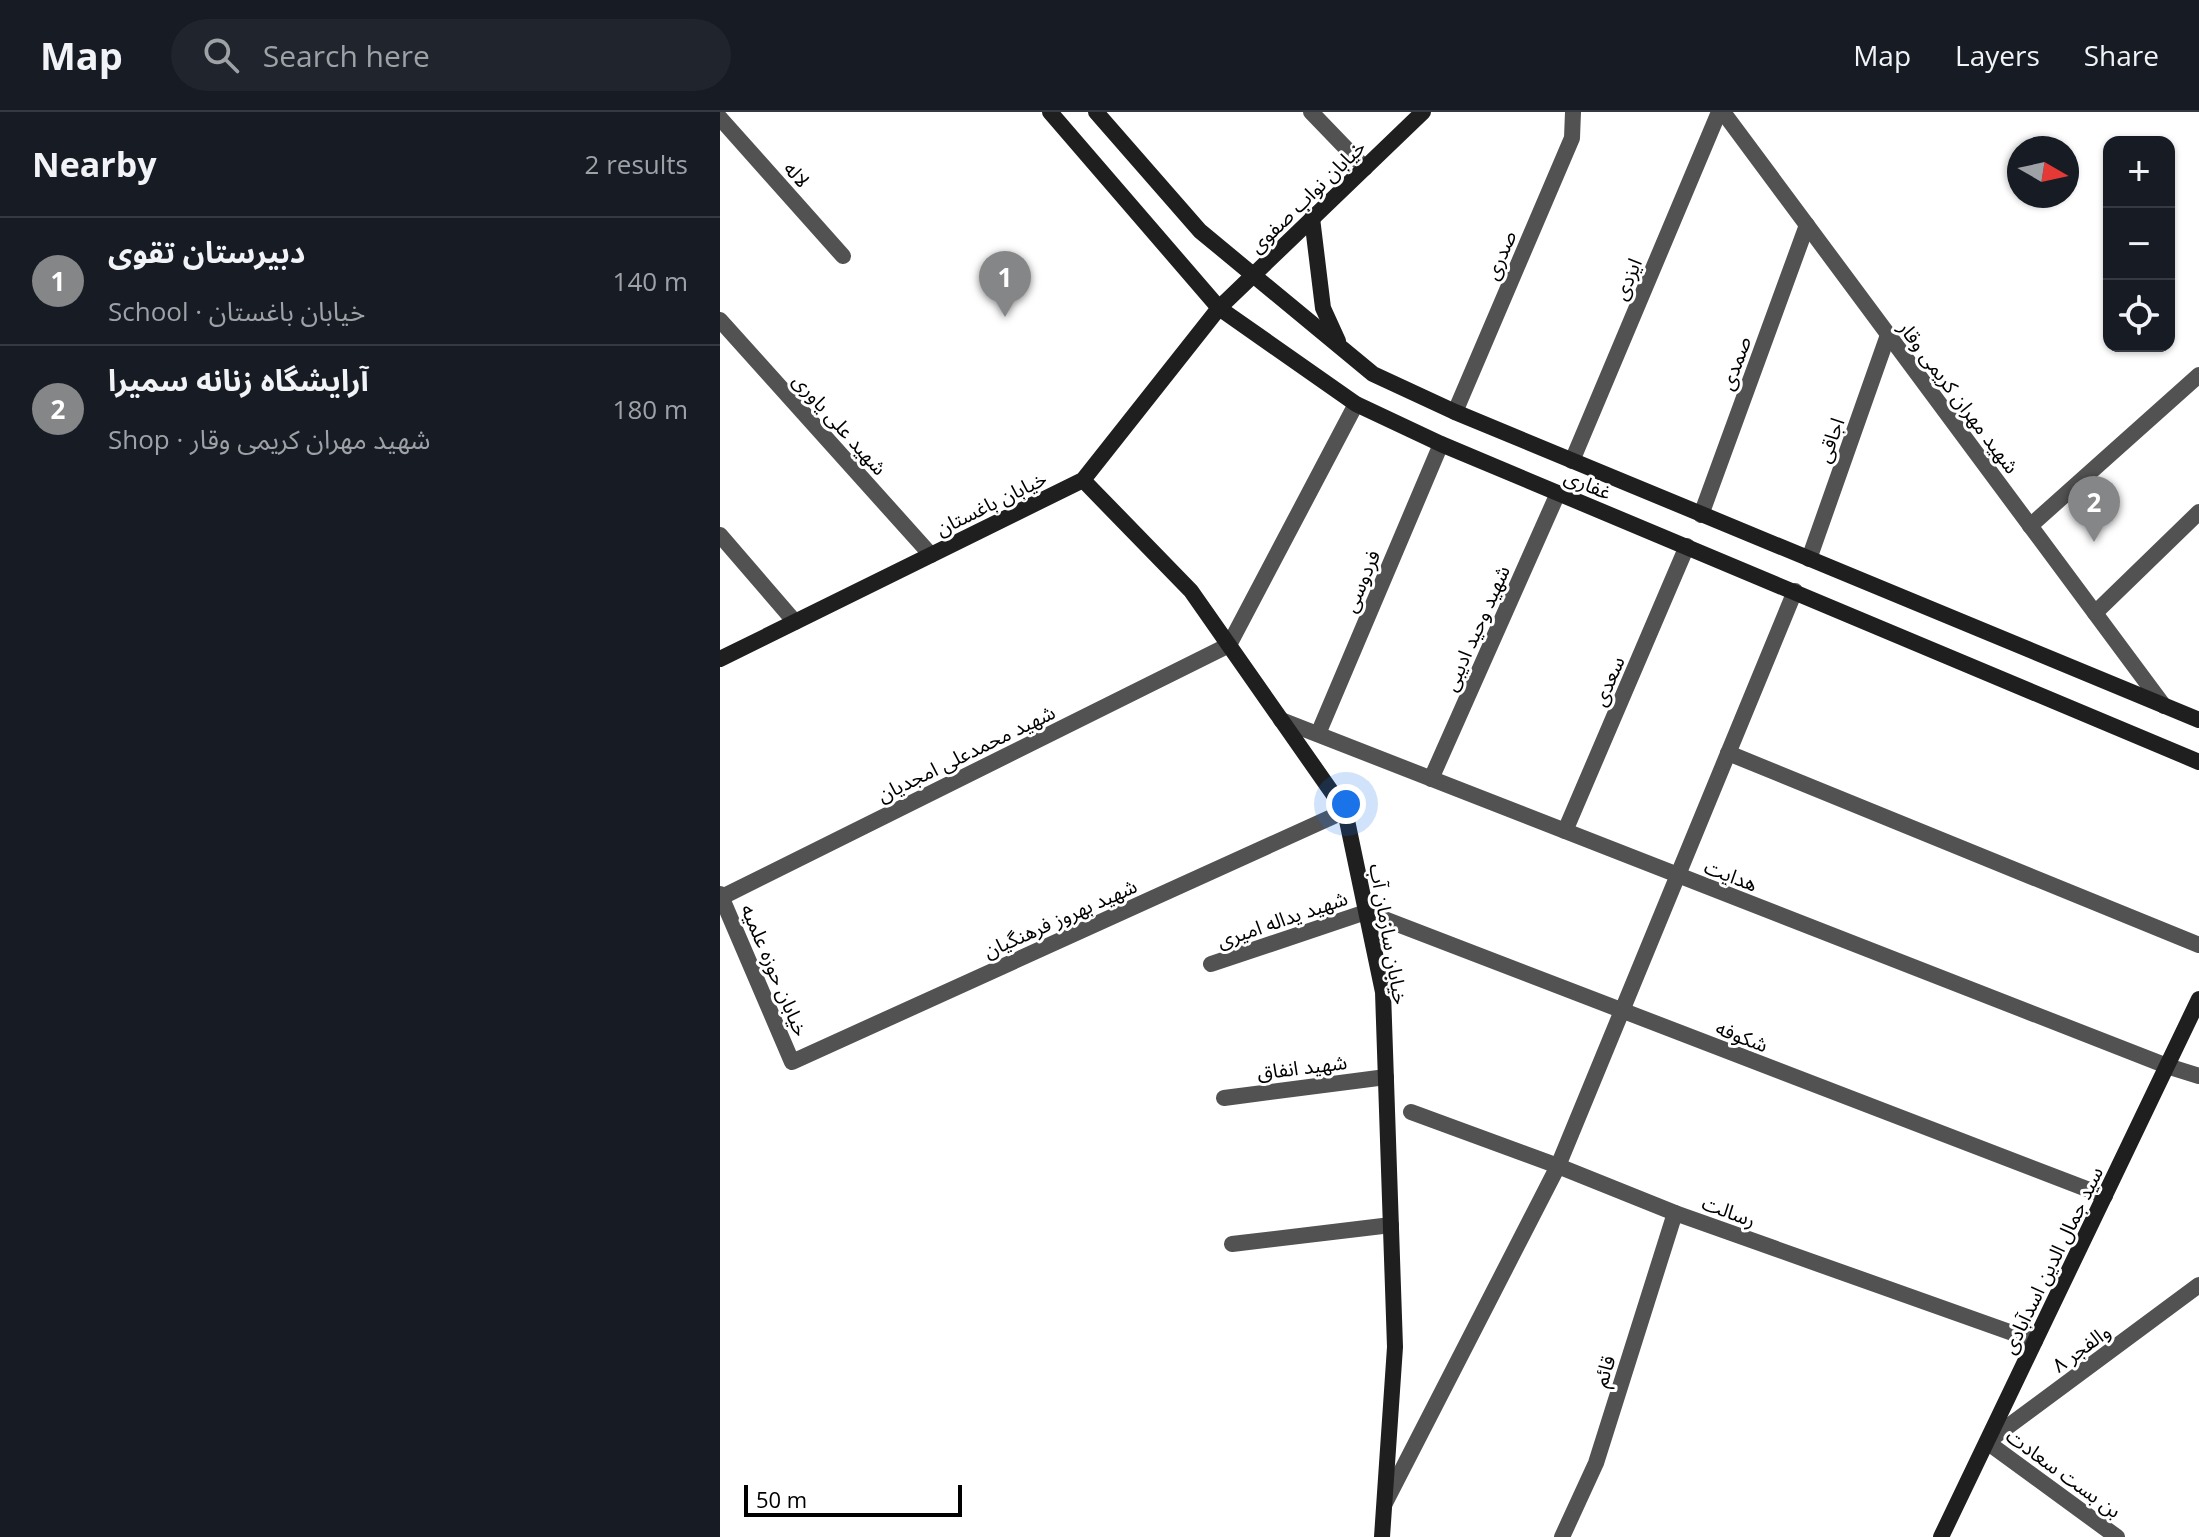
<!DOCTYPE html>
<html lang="en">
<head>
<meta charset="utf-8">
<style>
  :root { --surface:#171b24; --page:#20242c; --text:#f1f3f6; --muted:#9ea1a6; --line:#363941; --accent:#858687 }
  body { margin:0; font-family:"Open Sans","Noto Sans Arabic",sans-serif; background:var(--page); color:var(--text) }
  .controls { position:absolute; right:24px; top:24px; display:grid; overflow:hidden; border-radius:16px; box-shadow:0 2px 6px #0004 }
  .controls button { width:72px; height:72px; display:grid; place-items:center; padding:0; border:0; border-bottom:2px solid var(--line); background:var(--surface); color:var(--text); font:40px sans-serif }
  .compass { position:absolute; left:1287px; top:24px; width:72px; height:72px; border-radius:50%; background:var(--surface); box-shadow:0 2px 6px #0004; rotate:99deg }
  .scale { position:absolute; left:24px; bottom:20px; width:218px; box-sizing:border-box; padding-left:8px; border:4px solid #000; border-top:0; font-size:22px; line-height:28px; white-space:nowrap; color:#000; -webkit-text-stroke:6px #fff; paint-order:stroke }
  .you { position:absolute; left:626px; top:692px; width:28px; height:28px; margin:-20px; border:6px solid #fff; border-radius:50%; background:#1a73e8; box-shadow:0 0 0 12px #1a73e833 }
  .badge { display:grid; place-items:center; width:52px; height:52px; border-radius:50%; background:var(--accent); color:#fff; font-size:26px; font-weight:700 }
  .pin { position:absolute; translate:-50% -66px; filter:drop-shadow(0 2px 4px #0008) }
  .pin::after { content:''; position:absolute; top:42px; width:28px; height:24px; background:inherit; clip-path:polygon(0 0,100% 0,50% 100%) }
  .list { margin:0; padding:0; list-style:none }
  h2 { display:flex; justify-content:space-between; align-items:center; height:104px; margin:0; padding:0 32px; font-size:34px }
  h2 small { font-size:26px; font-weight:400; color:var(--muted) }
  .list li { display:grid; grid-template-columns:52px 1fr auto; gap:24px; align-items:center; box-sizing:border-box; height:128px; padding:0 32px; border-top:2px solid var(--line) }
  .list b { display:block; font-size:30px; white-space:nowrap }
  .list p { margin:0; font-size:26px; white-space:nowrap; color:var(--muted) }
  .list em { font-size:26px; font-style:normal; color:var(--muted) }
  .icon { flex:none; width:44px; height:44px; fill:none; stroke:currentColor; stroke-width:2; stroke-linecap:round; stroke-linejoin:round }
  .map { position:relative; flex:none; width:1479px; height:1425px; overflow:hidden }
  header { display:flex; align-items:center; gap:48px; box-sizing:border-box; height:112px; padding:0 40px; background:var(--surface); border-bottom:2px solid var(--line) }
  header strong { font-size:38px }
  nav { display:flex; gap:44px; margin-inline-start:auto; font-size:28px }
  .search { width:560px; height:72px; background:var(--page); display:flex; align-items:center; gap:20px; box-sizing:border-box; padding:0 28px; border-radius:44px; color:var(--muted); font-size:30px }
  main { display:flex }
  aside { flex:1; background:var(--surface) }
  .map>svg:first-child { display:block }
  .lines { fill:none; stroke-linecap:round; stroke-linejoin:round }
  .street { stroke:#525252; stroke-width:16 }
  .secondary { stroke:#1f1f1f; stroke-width:16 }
  .labels { text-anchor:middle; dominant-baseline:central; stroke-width:6; stroke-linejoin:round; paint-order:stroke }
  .street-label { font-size:20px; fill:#000; stroke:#fff }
</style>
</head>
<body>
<header>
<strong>Map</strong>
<div class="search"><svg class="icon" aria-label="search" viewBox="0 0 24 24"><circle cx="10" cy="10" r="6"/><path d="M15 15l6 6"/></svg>Search here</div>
<nav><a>Map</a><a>Layers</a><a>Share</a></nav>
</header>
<main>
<aside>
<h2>Nearby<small>2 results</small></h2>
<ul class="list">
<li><span class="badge">1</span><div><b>دبیرستان تقوی</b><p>School · خیابان باغستان</p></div><em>140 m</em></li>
<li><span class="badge">2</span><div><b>آرایشگاه زنانه سمیرا</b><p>Shop · شهید مهران کریمی وقار</p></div><em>180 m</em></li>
</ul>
</aside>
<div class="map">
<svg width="1479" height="1425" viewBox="0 0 1479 1425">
  <rect width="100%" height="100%" fill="#fff"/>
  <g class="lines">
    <g class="street">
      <path d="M 591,0 L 645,56"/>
      <path d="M 1003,0 L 1444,594"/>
      <path d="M 0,6 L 123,144"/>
      <path d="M 0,208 L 211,443"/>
      <path d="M 735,300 L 852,26 L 853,0"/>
      <path d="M 852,349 L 999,0"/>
      <path d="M 981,403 L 1087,113"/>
      <path d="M 1310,414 L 1479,263"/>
      <path d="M 0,423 L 75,510"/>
      <path d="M 1089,447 L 1168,223"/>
      <path d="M 1375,501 L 1479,400"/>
      <path d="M 561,608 L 1447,954 L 1479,964"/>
      <path d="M 598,622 L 721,332"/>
      <path d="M 1008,641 L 1479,833"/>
      <path d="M 711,667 L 838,381"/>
      <path d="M 845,719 L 967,434"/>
      <path d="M 0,782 L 72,950 L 625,699"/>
      <path d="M 2,785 L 509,533 L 636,292"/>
      <path d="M 491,852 L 646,800 L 1385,1084"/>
      <path d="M 504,986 L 666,965"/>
      <path d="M 691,1000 L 838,1054 L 955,1101 L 1315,1229"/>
      <path d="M 512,1132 L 671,1113"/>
      <path d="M 665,1391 L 838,1054 L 1075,479"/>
      <path d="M 842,1425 L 876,1351 L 955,1101"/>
      <path d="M 1397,1425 L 1267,1330 L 1479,1173"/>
    </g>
    <g class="secondary">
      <path d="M 330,0 L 499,196 L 636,292 L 721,332 L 1479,650"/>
      <path d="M 376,0 L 480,119 L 653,262 L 735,300 L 1479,608"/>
      <path d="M 592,106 L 603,196 L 618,229"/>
      <path d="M 363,368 L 471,479 L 625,699 L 663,880 L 675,1235 L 662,1425"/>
      <path d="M 0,547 L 363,368 L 499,196 L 703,0"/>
      <path d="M 1221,1425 L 1479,887"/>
    </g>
  </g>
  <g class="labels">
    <g class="street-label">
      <text transform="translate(77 62) rotate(48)">لاله</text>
      <text transform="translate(587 84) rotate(-44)">خیابان نواب صفوی</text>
      <text transform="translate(780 143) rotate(-67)">صدری</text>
      <text transform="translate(907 167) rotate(-67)">ایزدی</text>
      <text transform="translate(1015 251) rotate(-70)">صمدی</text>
      <text transform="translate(1239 285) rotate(53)">شهید مهران کریمی وقار</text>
      <text transform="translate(120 312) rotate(48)">شهید علی یاوری</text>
      <text transform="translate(1110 328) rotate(-70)">اجاقی</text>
      <text transform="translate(868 372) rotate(22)">غفاری</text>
      <text transform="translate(271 391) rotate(-26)">خیابان باغستان</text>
      <text transform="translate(641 469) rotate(-67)">فردوسی</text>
      <text transform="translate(756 516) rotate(-66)">شهید وحید ادیبی</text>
      <text transform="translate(888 569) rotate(-67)">سعدی</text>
      <text transform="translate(246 641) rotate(-26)">شهید محمدعلی امجدیان</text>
      <text transform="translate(1011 763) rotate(21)">هدایت</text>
      <text transform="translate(340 806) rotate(-24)">شهید بهروز فرهنگیان</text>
      <text transform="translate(562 807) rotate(-19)">شهید یداله امیری</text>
      <text transform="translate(669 822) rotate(80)">خیابان سازمان آب</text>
      <text transform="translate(55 858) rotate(67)">خیابان حوزه علمیه</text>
      <text transform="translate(1022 924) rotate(21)">شکوفه</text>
      <text transform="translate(582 955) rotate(-7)">شهید انفاق</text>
      <text transform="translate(1009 1099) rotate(20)">رسالت</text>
      <text transform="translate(1332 1148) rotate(-64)">سید جمال الدین اسدآبادی</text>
      <text transform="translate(1361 1236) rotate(-36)">والفجر ۸</text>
      <text transform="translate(884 1259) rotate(-73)">قائم</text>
      <text transform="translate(1344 1361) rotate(36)">بن بست سعادت</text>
    </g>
  </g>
</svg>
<div class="controls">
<button>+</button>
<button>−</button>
<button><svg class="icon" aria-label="locate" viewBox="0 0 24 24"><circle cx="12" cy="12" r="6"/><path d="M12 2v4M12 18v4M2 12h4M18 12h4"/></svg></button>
</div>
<svg class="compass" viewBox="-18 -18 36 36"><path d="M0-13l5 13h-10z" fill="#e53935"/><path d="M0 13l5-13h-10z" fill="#9ea1a6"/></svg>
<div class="scale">50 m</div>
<div class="you"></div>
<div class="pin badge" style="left:285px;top:205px">1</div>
<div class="pin badge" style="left:1374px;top:430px">2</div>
</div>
</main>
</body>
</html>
